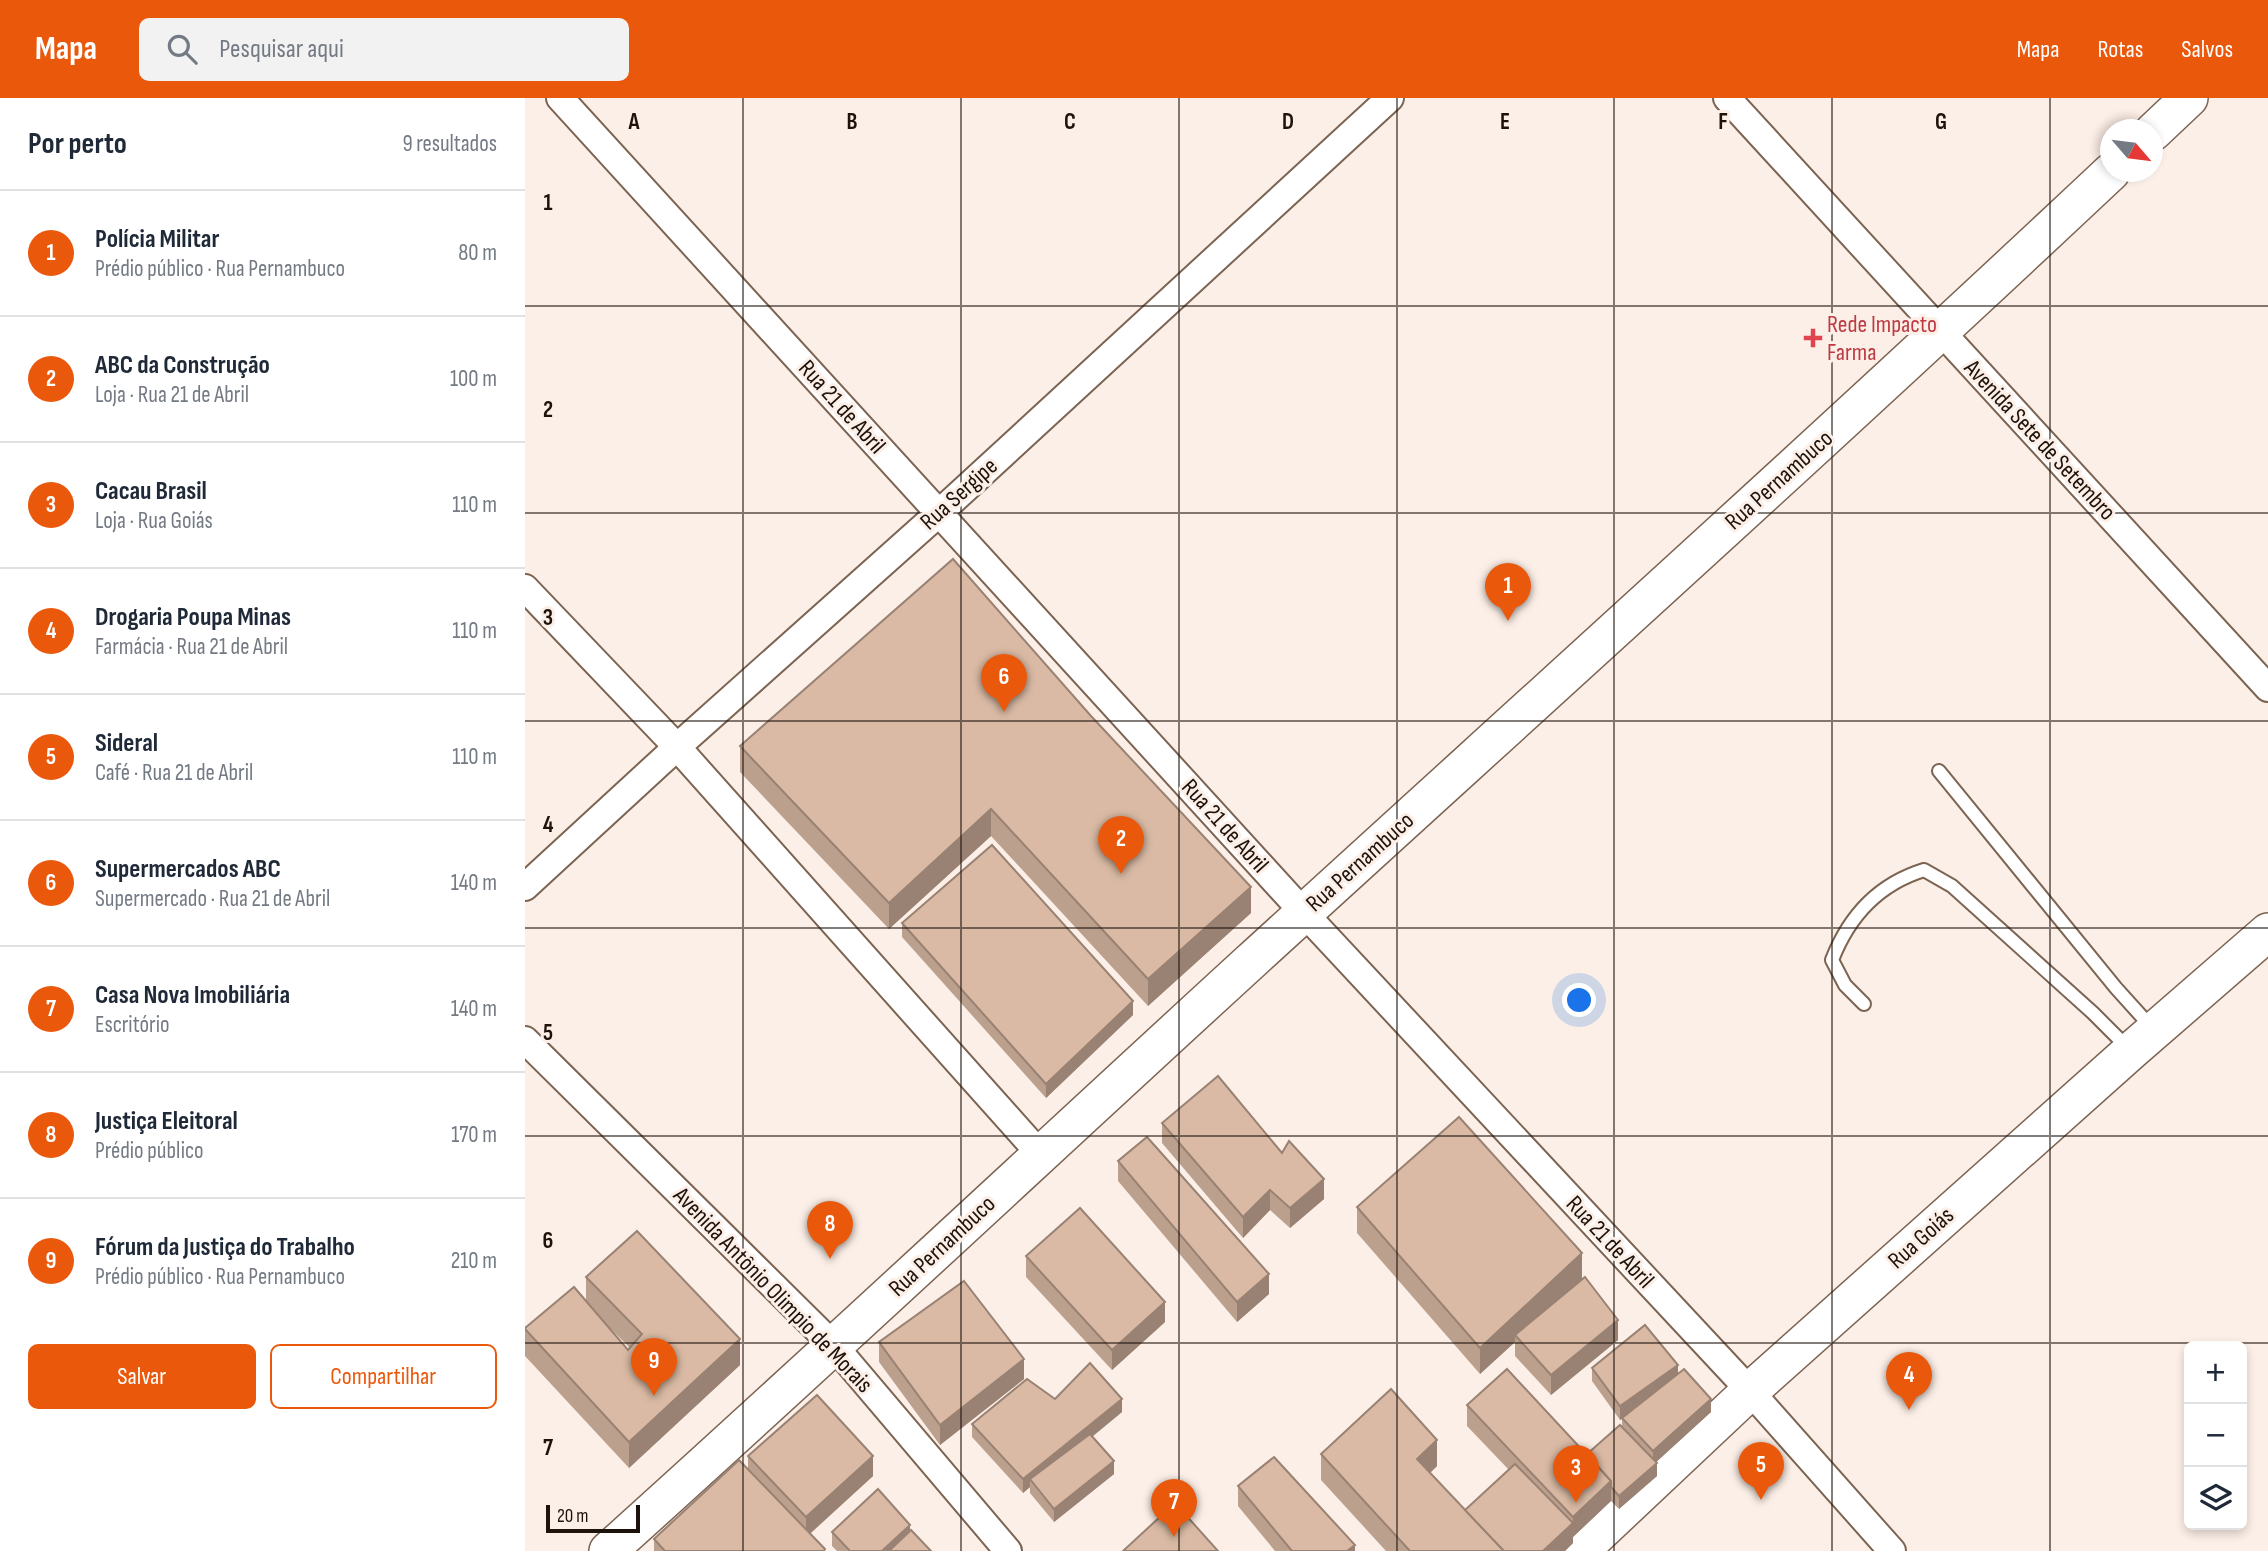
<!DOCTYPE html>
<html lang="pt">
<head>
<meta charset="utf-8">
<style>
  :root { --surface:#fff; --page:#f2f2f3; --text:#1f2937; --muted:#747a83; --line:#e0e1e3; --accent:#ea580c }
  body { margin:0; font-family:"Sofia Sans Condensed",sans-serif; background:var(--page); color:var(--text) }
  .controls { position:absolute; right:21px; bottom:21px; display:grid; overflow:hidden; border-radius:10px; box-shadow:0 4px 10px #0003 }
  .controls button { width:63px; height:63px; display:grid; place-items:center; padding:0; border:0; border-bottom:2px solid var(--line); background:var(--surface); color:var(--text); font:35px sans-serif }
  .compass { position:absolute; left:1575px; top:21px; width:63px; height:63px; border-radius:50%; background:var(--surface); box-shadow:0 4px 10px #0003; rotate:118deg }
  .scale { position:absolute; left:21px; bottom:18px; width:94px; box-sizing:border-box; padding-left:7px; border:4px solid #1d130c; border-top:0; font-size:19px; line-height:24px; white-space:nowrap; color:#1d130c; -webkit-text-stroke:5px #fcefe7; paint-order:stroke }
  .you { position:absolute; left:1055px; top:903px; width:24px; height:24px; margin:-18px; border:5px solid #fff; border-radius:50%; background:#1a73e8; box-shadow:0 0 0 10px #1a73e833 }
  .badge { display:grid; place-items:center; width:46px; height:46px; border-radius:50%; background:var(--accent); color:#fff; font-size:23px; font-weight:700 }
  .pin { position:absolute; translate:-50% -58px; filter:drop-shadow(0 2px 4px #0008) }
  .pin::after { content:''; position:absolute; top:37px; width:24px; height:21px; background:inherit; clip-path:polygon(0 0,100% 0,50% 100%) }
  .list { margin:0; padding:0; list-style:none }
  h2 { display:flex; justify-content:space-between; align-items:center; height:91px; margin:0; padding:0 28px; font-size:30px }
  h2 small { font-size:23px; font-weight:400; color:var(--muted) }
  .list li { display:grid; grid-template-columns:46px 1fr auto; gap:21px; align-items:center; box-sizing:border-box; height:126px; padding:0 28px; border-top:2px solid var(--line) }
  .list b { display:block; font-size:26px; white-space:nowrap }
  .list p { margin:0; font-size:23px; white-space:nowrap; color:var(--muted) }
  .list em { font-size:23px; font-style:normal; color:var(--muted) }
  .actions { display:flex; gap:14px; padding:21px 28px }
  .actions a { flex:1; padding:16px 0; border:2px solid var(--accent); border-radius:10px; text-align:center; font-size:24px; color:var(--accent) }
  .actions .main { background:var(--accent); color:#fff }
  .icon { flex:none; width:38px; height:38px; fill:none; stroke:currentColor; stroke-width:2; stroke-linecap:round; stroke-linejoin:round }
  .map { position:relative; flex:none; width:1743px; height:1453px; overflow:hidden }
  header { display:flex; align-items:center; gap:42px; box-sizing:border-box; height:98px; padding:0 35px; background:var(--accent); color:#fff }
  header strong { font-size:33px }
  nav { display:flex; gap:38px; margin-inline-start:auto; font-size:24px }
  .search { width:490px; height:63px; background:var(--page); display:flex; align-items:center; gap:18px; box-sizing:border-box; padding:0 24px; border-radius:10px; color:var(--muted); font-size:26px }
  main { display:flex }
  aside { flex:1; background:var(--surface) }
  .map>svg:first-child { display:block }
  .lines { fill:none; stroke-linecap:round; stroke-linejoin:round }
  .service-casing { stroke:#7d6452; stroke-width:16 }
  .minor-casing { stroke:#7d6452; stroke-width:30 }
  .secondary-casing { stroke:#7d6452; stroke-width:40 }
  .service { stroke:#fff; stroke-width:12 }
  .minor { stroke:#fff; stroke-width:26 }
  .secondary { stroke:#fff; stroke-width:37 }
  .wall { fill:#bba08d; fill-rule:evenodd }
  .shaded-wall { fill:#998273 }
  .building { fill:#dabaa4; stroke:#998273; stroke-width:2 }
  .grid { fill:none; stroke:#1d130c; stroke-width:2; stroke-opacity:0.55 }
  .health-dot { fill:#e0444e; stroke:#fcefe7; stroke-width:2.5 }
  .labels { text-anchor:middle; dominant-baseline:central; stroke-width:6; stroke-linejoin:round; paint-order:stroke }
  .health-label { font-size:24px; fill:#be3a42; stroke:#fcefe7; text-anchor:start }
  .street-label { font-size:24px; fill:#1d130c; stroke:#fcefe7 }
  .grid-label { font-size:23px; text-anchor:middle; font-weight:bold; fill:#1d130c; stroke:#fcefe7; stroke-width:6; stroke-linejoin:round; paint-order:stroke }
</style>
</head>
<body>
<header>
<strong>Mapa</strong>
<div class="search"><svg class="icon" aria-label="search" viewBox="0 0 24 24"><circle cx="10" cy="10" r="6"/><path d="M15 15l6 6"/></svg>Pesquisar aqui</div>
<nav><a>Mapa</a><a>Rotas</a><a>Salvos</a></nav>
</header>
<main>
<aside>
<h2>Por perto<small>9 resultados</small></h2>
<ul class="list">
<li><span class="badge">1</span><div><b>Polícia Militar</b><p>Prédio público · Rua Pernambuco</p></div><em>80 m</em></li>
<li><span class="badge">2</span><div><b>ABC da Construção</b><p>Loja · Rua 21 de Abril</p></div><em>100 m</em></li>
<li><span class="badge">3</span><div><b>Cacau Brasil</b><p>Loja · Rua Goiás</p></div><em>110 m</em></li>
<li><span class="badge">4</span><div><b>Drogaria Poupa Minas</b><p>Farmácia · Rua 21 de Abril</p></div><em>110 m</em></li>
<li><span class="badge">5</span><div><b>Sideral</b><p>Café · Rua 21 de Abril</p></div><em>110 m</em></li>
<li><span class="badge">6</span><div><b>Supermercados ABC</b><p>Supermercado · Rua 21 de Abril</p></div><em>140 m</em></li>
<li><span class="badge">7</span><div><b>Casa Nova Imobiliária</b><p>Escritório</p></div><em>140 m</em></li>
<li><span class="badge">8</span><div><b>Justiça Eleitoral</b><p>Prédio público</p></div><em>170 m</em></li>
<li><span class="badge">9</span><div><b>Fórum da Justiça do Trabalho</b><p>Prédio público · Rua Pernambuco</p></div><em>210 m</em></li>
</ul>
<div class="actions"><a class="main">Salvar</a><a>Compartilhar</a></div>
</aside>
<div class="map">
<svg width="1743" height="1453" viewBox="0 0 1743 1453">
  <rect width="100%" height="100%" fill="#fcefe7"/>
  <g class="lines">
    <defs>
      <g id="service">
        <path d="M 1414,673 L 1591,890 L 1628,931"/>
        <path d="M 1339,906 L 1320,887 L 1307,862 C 1324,818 1354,786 1399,772 L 1427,788 L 1568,915 L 1603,950"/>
      </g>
      <g id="minor">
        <path d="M 35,0 L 779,815 L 1225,1293 L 1367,1453"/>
        <path d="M 1202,0 L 1743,590"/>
        <path d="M 0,490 L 152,649 L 515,1056"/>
        <path d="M 0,789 L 152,649 L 414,415 L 865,0"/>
        <path d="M 0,942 L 310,1249 L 483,1453"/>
      </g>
      <g id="secondary">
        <path d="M 1628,34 L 1664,0"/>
        <path d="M 83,1453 C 299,1259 511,1060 725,864 C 1013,601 1302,341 1586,74"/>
        <path d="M 1055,1453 L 1225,1293 L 1606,953 L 1743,834"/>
      </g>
    </defs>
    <use href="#service" class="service-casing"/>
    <use href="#minor" class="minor-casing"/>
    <use href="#secondary" class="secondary-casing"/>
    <use href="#service" class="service"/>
    <use href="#minor" class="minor"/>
    <use href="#secondary" class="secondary"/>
  </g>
  <g class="wall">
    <path d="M 428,461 L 726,815 L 623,908 L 466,738 L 364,831 L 215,674 L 215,648 Z"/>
    <path d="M 377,825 L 608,917 L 521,1000 L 377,839 Z"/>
    <path d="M 637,1025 L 757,1055 L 799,1101 L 765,1130 L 745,1112 L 718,1140 L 637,1045 Z"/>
    <path d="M 593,1063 L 744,1196 L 712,1224 L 593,1083 Z"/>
    <path d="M 832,1109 L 1057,1181 L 1093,1242 L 1026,1297 L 990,1258 L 990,1244 L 955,1276 L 832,1135 Z"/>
    <path d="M 501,1158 L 640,1224 L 587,1272 L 501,1179 Z"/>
    <path d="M 61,1179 L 215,1267 L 104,1370 L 0,1258 L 0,1230 L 61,1203 ZM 74,1219 L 105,1250 L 103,1252 Z"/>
    <path d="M 354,1244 L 499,1281 L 415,1347 L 354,1264 Z"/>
    <path d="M 1067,1270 L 1153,1275 L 1186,1314 L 1131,1364 L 1132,1378 L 1094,1411 L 1086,1403 L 1048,1439 L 1048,1445 L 1040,1453 L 861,1453 L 796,1382 L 796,1356 L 912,1368 L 905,1375 L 940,1412 L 984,1372 L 942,1328 L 942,1307 L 1062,1356 L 1097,1329 L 1097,1321 L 1095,1322 L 1067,1283 Z"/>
    <path d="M 530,1301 L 597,1314 L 567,1339 L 589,1376 L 529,1424 L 505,1395 L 505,1389 L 498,1395 L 447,1339 L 447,1326 Z"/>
    <path d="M 223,1358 L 348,1378 L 285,1436 L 300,1453 L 129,1453 L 129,1441 L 223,1372 Z"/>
    <path d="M 713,1388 L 830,1453 L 750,1453 L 713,1408 Z"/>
    <path d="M 307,1434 L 385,1434 L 406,1453 L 312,1453 L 307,1448 Z"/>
  </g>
  <g class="shaded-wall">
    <path d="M 466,711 L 466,738 L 364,831 L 364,805 Z"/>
    <path d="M 726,789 L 726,815 L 623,908 L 623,881 Z"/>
    <path d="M 608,903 L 608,917 L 521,1000 L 521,986 Z"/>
    <path d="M 799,1081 L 799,1101 L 765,1130 L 765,1110 Z"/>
    <path d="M 745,1092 L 745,1112 L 718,1140 L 718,1119 Z"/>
    <path d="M 1057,1155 L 1057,1181 L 990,1237 L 990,1244 L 955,1276 L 955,1250 Z"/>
    <path d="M 744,1176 L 744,1196 L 712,1224 L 712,1204 Z"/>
    <path d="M 640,1204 L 640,1224 L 587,1272 L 587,1252 Z"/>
    <path d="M 1093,1222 L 1093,1242 L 1026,1297 L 1026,1277 Z"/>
    <path d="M 215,1241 L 215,1267 L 104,1370 L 104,1344 Z"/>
    <path d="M 499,1261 L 499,1281 L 415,1347 L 415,1327 Z"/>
    <path d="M 1153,1267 L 1153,1281 L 1095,1322 L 1095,1308 Z"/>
    <path d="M 597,1301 L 597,1314 L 509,1386 L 505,1381 L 505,1389 L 498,1395 L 498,1381 Z"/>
    <path d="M 1186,1301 L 1186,1314 L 1128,1367 L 1128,1353 Z"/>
    <path d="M 912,1342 L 912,1368 L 892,1387 L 892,1361 Z"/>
    <path d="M 348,1358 L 348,1378 L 281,1439 L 281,1419 Z"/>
    <path d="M 589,1363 L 589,1376 L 529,1424 L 529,1411 Z"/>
    <path d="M 1132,1365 L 1132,1378 L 1094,1411 L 1094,1398 Z"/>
    <path d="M 1086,1383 L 1086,1403 L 1048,1439 L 1048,1445 L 1040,1453 L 1018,1453 L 1048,1425 L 1048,1419 Z"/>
    <path d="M 385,1427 L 385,1441 L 372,1453 L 357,1453 Z"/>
    <path d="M 830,1447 L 830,1453 L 822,1453 Z"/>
  </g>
  <g class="building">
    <path d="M 428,461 L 566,618 L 726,789 L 623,881 L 466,711 L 364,805 L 215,648 Z"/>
    <path d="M 467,747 L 608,903 L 521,986 L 377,825 Z"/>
    <path d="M 693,978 L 757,1055 L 764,1043 L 799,1081 L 765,1110 L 745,1092 L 718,1119 L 637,1025 Z"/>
    <path d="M 934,1019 L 1057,1155 L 955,1250 L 832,1109 Z"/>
    <path d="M 622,1039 L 744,1176 L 712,1204 L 593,1063 Z"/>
    <path d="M 555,1110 L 640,1204 L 587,1252 L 501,1158 Z"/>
    <path d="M 112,1133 L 215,1241 L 104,1344 L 0,1231 L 0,1230 L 49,1189 L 103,1252 L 117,1236 L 61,1179 Z"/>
    <path d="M 1060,1179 L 1093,1222 L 1026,1277 L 990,1237 Z"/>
    <path d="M 439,1183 L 499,1261 L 415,1327 L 354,1244 Z"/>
    <path d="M 1120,1227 L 1153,1267 L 1095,1308 L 1067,1270 Z"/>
    <path d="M 565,1265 L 597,1301 L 498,1381 L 447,1326 L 502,1281 L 530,1301 Z"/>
    <path d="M 982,1271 L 1086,1383 L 1048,1419 L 942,1307 Z"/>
    <path d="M 1159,1271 L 1186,1301 L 1128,1353 L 1097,1320 Z"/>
    <path d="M 866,1291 L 912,1342 L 892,1361 L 979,1453 L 885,1453 L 796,1356 Z"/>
    <path d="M 292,1297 L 348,1358 L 281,1419 L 223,1358 Z"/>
    <path d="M 1095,1327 L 1132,1365 L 1094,1398 L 1086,1389 L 1086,1383 L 1062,1356 Z"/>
    <path d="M 565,1336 L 589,1363 L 529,1411 L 505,1381 Z"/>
    <path d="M 749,1359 L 830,1447 L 822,1453 L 767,1453 L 713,1388 Z"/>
    <path d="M 214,1362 L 300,1451 L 299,1453 L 140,1453 L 129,1441 Z"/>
    <path d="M 990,1366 L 1048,1425 L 1018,1453 L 979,1453 L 940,1412 Z"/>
    <path d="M 353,1391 L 385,1427 L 357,1453 L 325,1453 L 307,1434 Z"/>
    <path d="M 650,1405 L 693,1453 L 598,1453 Z"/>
    <path d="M 386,1432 L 406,1453 L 364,1453 Z"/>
  </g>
  <path class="grid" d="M 218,0 L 218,1453M 436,0 L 436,1453M 654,0 L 654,1453M 872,0 L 872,1453M 1089,0 L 1089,1453M 1307,0 L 1307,1453M 1525,0 L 1525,1453M 0,208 L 1743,208M 0,415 L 1743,415M 0,623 L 1743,623M 0,830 L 1743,830M 0,1038 L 1743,1038M 0,1245 L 1743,1245"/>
  <path class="health-dot" d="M1284.5 229.5h7v7h7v7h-7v7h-7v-7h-7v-7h7z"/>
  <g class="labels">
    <g class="health-label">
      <text x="1302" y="226">Rede Impacto<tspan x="1302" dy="28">Farma</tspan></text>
    </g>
    <g class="street-label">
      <text transform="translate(317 309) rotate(48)">Rua 21 de Abril</text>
      <text transform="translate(1515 342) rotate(47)">Avenida Sete de Setembro</text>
      <text transform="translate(1254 382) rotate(-42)">Rua Pernambuco</text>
      <text transform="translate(434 396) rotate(-42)">Rua Sergipe</text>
      <text transform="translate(700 728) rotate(48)">Rua 21 de Abril</text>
      <text transform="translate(835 764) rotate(-42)">Rua Pernambuco</text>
      <text transform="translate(1396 1140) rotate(-42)">Rua Goiás</text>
      <text transform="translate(1085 1144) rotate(47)">Rua 21 de Abril</text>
      <text transform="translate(417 1148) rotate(-43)">Rua Pernambuco</text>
      <text transform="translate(248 1192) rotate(46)">Avenida Antônio Olimpio de Morais</text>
    </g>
  </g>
  <g class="grid-label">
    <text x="109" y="31">A</text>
    <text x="327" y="31">B</text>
    <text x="545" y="31">C</text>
    <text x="763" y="31">D</text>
    <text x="980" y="31">E</text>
    <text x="1198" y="31">F</text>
    <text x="1416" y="31">G</text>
    <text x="23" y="112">1</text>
    <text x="23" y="319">2</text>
    <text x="23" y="527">3</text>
    <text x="23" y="734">4</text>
    <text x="23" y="942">5</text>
    <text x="23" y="1150">6</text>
    <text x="23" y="1357">7</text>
  </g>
</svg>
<div class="controls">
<button>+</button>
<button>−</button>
<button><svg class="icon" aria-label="layers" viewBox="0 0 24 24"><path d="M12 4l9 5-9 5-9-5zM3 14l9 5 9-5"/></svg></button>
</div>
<svg class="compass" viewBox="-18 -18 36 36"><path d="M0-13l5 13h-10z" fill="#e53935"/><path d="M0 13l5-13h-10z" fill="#747a83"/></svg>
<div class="scale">20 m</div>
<div class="you"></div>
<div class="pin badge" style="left:983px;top:523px">1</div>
<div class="pin badge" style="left:596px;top:776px">2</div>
<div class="pin badge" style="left:1051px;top:1405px">3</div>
<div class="pin badge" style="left:1384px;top:1312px">4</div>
<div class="pin badge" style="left:1236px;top:1402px">5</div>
<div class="pin badge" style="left:479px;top:614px">6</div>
<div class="pin badge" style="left:649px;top:1439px">7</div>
<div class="pin badge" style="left:305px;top:1161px">8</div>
<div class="pin badge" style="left:129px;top:1298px">9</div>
</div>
</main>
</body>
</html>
